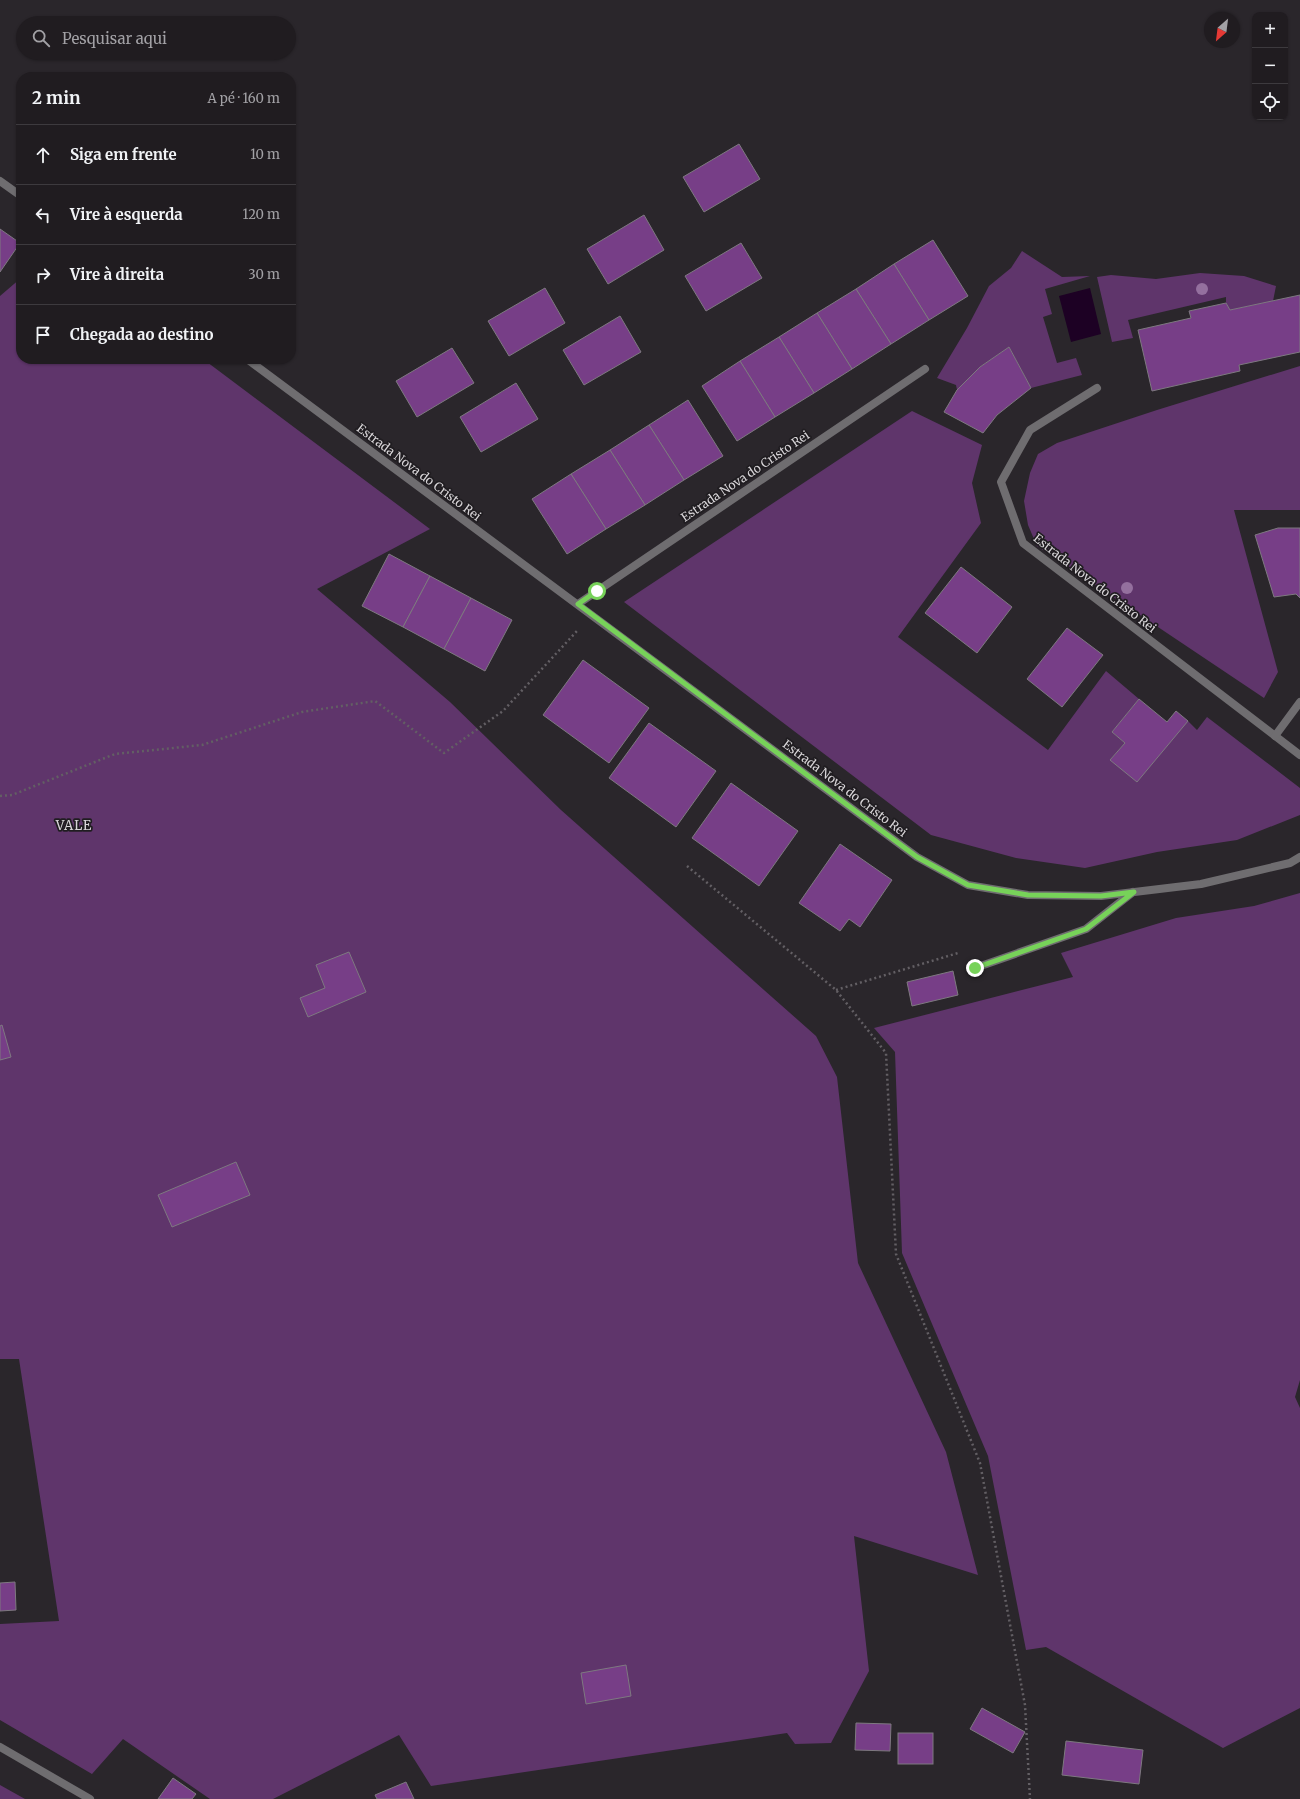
<!DOCTYPE html>
<html lang="pt">
<head>
<meta charset="utf-8">
<style>
  :root { --surface:#201c20; --page:#2d292d; --text:#f1f3f6; --muted:#a2a1a5; --line:#3d3a3e }
  body { margin:0; font-family:Merriweather,serif; background:var(--page); color:var(--text) }
  .controls { position:absolute; right:12px; top:12px; display:grid; overflow:hidden; border-radius:8px; box-shadow:0 1px 3px #0004 }
  .controls button { width:36px; height:36px; display:grid; place-items:center; padding:0; border:0; border-bottom:1px solid var(--line); background:var(--surface); color:var(--text); font:20px sans-serif }
  .compass { position:absolute; left:1204px; top:12px; width:36px; height:36px; border-radius:50%; background:var(--surface); box-shadow:0 1px 3px #0004; rotate:208deg }
  .stop { position:absolute; width:12px; height:12px; margin:-9px; border:3px solid #77d259; border-radius:50%; background:#fff }
  .stop.end { background:#77d259; border-color:#fff; box-shadow:0 1px 4px #0008 }
  .list { margin:0; padding:0; list-style:none }
  h2 { display:flex; justify-content:space-between; align-items:center; height:52px; margin:0; padding:0 16px; font-size:17px }
  h2 small { font-size:13px; font-weight:400; color:var(--muted) }
  .list li { display:grid; grid-template-columns:26px 1fr auto; gap:12px; align-items:center; box-sizing:border-box; height:60px; padding:0 16px; border-top:1px solid var(--line) }
  .list b { display:block; font-size:15px; white-space:nowrap }
  .list em { font-size:13px; font-style:normal; color:var(--muted) }
  .icon { flex:none; width:22px; height:22px; fill:none; stroke:currentColor; stroke-width:2; stroke-linecap:round; stroke-linejoin:round }
  .map { position:relative; flex:none; width:1300px; height:1799px; overflow:hidden }
  .search { position:absolute; background:var(--surface); box-shadow:0 1px 3px #0004; left:16px; top:16px; width:280px; height:44px; display:flex; align-items:center; gap:10px; box-sizing:border-box; padding:0 14px; border-radius:22px; color:var(--muted); font-size:15px }
  .panel { position:absolute; background:var(--surface); box-shadow:0 1px 3px #0004; left:16px; top:72px; width:280px; height:292px; border-radius:16px }
  .map>svg:first-child { display:block }
  .green { fill:#5f356b }
  .water { fill:#1d0124 }
  .building { fill:#773e87; stroke:#7e7980 }
  .lines { fill:none; stroke-linecap:round; stroke-linejoin:round }
  .path { stroke:#635f64; stroke-width:2.5; stroke-dasharray:2 3; stroke-linecap:butt }
  .minor { stroke:#6f6d70; stroke-width:8 }
  .tertiary { stroke:#6f6d70; stroke-width:8 }
  .tree { fill:#94709e }
  .route { stroke:#77d259; stroke-width:5 }
  .labels { text-anchor:middle; dominant-baseline:central; stroke-width:3.5; stroke-linejoin:round; paint-order:stroke }
  .street-label { font-size:12px; fill:#d8d5d8; stroke:#201d21 }
  .neighbourhood-label { font-size:13px; letter-spacing:1px; fill:#d8d5d8; stroke:#201d21 }
</style>
</head>
<body>
<div class="map">
<svg width="1300" height="1799" viewBox="0 0 1300 1799">
  <rect width="100%" height="100%" fill="#2a262b"/>
  <g class="green">
    <path d="M 1022,251 L 1062,277 L 1090,276 L 1045,289 L 1052,314 L 1043,317 L 1057,363 L 1076,358 L 1082,375 L 1031,388 L 1009,347 L 980,367 L 957,390 L 956,385 L 937,378 L 967,328 L 989,286 L 1011,268 Z"/>
    <path d="M 1200,273 L 1244,276 L 1276,286 L 1273,301 L 1230,310 L 1226,303 L 1226,297 L 1128,320 L 1133,338 L 1112,342 L 1097,277 L 1111,275 L 1156,279 Z"/>
    <path d="M 21,278 L 21,359 L 203,359 L 430,529 L 317,589 L 450,702 L 561,810 L 816,1036 L 837,1077 L 858,1263 L 946,1452 L 978,1575 L 854,1536 L 869,1671 L 831,1743 L 795,1744 L 787,1733 L 431,1786 L 399,1735 L 273,1799 L 210,1799 L 123,1739 L 92,1774 L 0,1720 L 0,1624 L 59,1621 L 19,1359 L 0,1359 L 0,296 Z"/>
    <path d="M 1300,366 L 1300,510 L 1234,510 L 1278,672 L 1264,698 L 1037,546 L 1028,525 L 1024,501 L 1030,473 L 1038,454 L 1057,443 L 1157,410 Z"/>
    <path d="M 912,411 L 982,445 L 972,483 L 981,523 L 898,637 L 1048,750 L 1106,671 L 1139,699 L 1112,732 L 1125,743 L 1110,760 L 1188,721 L 1197,730 L 1207,717 L 1300,788 L 1300,815 L 1237,840 L 1157,852 L 1085,868 L 1016,858 L 931,835 L 624,602 Z"/>
    <path d="M 1300,893 L 1300,1380 L 1295,1397 L 1300,1408 L 1300,1708 L 1223,1748 L 1046,1647 L 1026,1650 L 988,1456 L 902,1253 L 895,1052 L 874,1028 L 1073,977 L 1061,953 L 1176,918 L 1254,906 Z"/>
    <path d="M 0,1785 L 25,1799 L 0,1799 Z"/>
  </g>
  <path class="water" d="M 1090,288 L 1101,334 L 1071,342 L 1059,296 Z"/>
  <g class="building">
    <path d="M 739,144 L 760,179 L 704,212 L 683,177 Z"/>
    <path d="M 644,215 L 664,250 L 608,284 L 587,249 Z"/>
    <path d="M 0,229 L 20,243 L 0,272 Z"/>
    <path d="M 933,240 L 968,296 L 929,320 L 894,264 Z"/>
    <path d="M 741,243 L 762,278 L 706,311 L 685,276 Z"/>
    <path d="M 894,264 L 929,320 L 891,344 L 856,289 Z"/>
    <path d="M 545,288 L 565,323 L 509,356 L 488,321 Z"/>
    <path d="M 856,289 L 891,344 L 852,369 L 817,313 Z"/>
    <path d="M 1300,295 L 1300,352 L 1239,365 L 1240,371 L 1152,391 L 1138,330 L 1191,318 L 1189,311 L 1226,303 L 1230,310 Z"/>
    <path d="M 817,313 L 852,369 L 814,393 L 779,337 Z"/>
    <path d="M 620,316 L 641,352 L 584,385 L 563,350 Z"/>
    <path d="M 779,337 L 814,393 L 775,417 L 740,361 Z"/>
    <path d="M 1009,347 L 1031,388 L 997,415 L 983,433 L 944,412 L 957,390 L 980,367 Z"/>
    <path d="M 452,348 L 474,383 L 417,417 L 396,381 Z"/>
    <path d="M 740,361 L 775,417 L 737,441 L 702,386 Z"/>
    <path d="M 516,383 L 538,419 L 481,452 L 460,417 Z"/>
    <path d="M 688,400 L 723,456 L 684,480 L 649,425 Z"/>
    <path d="M 649,425 L 684,480 L 645,505 L 610,450 Z"/>
    <path d="M 610,450 L 645,505 L 606,529 L 571,474 Z"/>
    <path d="M 571,474 L 606,529 L 567,554 L 532,499 Z"/>
    <path d="M 1278,528 L 1300,528 L 1300,598 L 1296,594 L 1274,597 L 1255,535 Z"/>
    <path d="M 389,554 L 430,576 L 403,627 L 362,606 Z"/>
    <path d="M 961,567 L 1012,607 L 977,653 L 925,613 Z"/>
    <path d="M 430,576 L 471,598 L 444,649 L 403,627 Z"/>
    <path d="M 471,598 L 512,620 L 485,671 L 444,649 Z"/>
    <path d="M 1067,628 L 1103,655 L 1062,707 L 1027,679 Z"/>
    <path d="M 583,660 L 649,708 L 609,763 L 543,715 Z"/>
    <path d="M 1139,699 L 1167,722 L 1176,711 L 1188,721 L 1137,782 L 1110,760 L 1125,743 L 1112,732 Z"/>
    <path d="M 649,723 L 716,771 L 676,827 L 609,778 Z"/>
    <path d="M 731,783 L 798,831 L 759,886 L 692,838 Z"/>
    <path d="M 840,844 L 892,880 L 860,927 L 849,919 L 840,931 L 799,903 Z"/>
    <path d="M 349,952 L 366,992 L 308,1017 L 300,998 L 325,988 L 316,965 Z"/>
    <path d="M 953,971 L 958,995 L 912,1006 L 907,982 Z"/>
    <path d="M 2,1025 L 11,1057 L 0,1060 L 0,1026 Z"/>
    <path d="M 236,1162 L 250,1195 L 172,1227 L 158,1195 Z"/>
    <path d="M 15,1582 L 16,1610 L 0,1611 L 0,1583 Z"/>
    <path d="M 626,1665 L 631,1696 L 586,1704 L 581,1673 Z"/>
    <path d="M 982,1708 L 1025,1732 L 1013,1753 L 970,1729 Z"/>
    <path d="M 856,1723 L 891,1724 L 890,1751 L 855,1750 Z"/>
    <rect x="898" y="1733" width="35" height="31"/>
    <path d="M 1066,1741 L 1143,1750 L 1139,1784 L 1062,1775 Z"/>
    <path d="M 173,1778 L 196,1794 L 192,1799 L 158,1799 Z"/>
    <path d="M 406,1782 L 414,1799 L 377,1799 L 375,1795 Z"/>
  </g>
  <g class="lines">
    <g class="path">
      <path d="M 0,796 L 12,795 L 115,754 L 202,745 L 302,712 L 375,701 L 444,753 L 503,711 L 577,631"/>
      <path d="M 687,866 L 836,990 L 886,1053 L 896,1254 L 980,1463 L 1025,1705 L 1030,1799"/>
      <path d="M 836,990 L 958,953"/>
    </g>
    <g class="minor">
      <path d="M 1097,388 L 1030,430 L 1001,482 L 1023,543 L 1300,755"/>
      <path d="M 578,604 L 925,369"/>
      <path d="M 1275,736 L 1300,702"/>
      <path d="M 975,968 L 1086,929 L 1133,892"/>
      <path d="M 0,1747 L 90,1799"/>
    </g>
    <g class="tertiary">
      <path d="M 0,181 L 21,196"/>
      <path d="M 247,359 C 470,525 694,690 917,857 L 968,885 L 1028,895 L 1101,896 L 1201,884 L 1290,863 L 1300,857"/>
    </g>
  </g>
  <g class="tree">
    <circle cx="1202" cy="289" r="6"/>
    <circle cx="1127" cy="588" r="6"/>
  </g>
  <g class="lines">
    <path class="route" d="M 597,591 L 578,604 L 917,857 L 968,885 L 1028,895 L 1101,896 L 1134,892 L 1086,929 L 975,968"/>
  </g>
  <g class="labels">
    <g class="street-label">
      <text transform="translate(419 472) rotate(37)">Estrada Nova do Cristo Rei</text>
      <text transform="translate(745 476) rotate(-34)">Estrada Nova do Cristo Rei</text>
      <text transform="translate(1095 583) rotate(38)">Estrada Nova do Cristo Rei</text>
      <text transform="translate(845 788) rotate(37)">Estrada Nova do Cristo Rei</text>
    </g>
    <g class="neighbourhood-label">
      <text x="74" y="825">VALE</text>
    </g>
  </g>
</svg>
<div class="controls">
<button>+</button>
<button>−</button>
<button><svg class="icon" aria-label="locate" viewBox="0 0 24 24"><circle cx="12" cy="12" r="6"/><path d="M12 2v4M12 18v4M2 12h4M18 12h4"/></svg></button>
</div>
<svg class="compass" viewBox="-18 -18 36 36"><path d="M0-13l5 13h-10z" fill="#e53935"/><path d="M0 13l5-13h-10z" fill="#a2a1a5"/></svg>
<div class="stop" style="left:597px;top:591px"></div>
<div class="stop end" style="left:975px;top:968px"></div>
<div class="search"><svg class="icon" aria-label="search" viewBox="0 0 24 24"><circle cx="10" cy="10" r="6"/><path d="M15 15l6 6"/></svg>Pesquisar aqui</div>
<section class="panel">
<h2>2 min<small>A pé · 160 m</small></h2>
<ul class="list">
<li><svg class="icon" aria-label="ahead" viewBox="0 0 24 24"><path d="M12 20V5M6 11l6-6 6 6"/></svg><div><b>Siga em frente</b></div><em>10 m</em></li>
<li><svg class="icon" aria-label="left" viewBox="0 0 24 24"><path d="M17 20v-9H6M10 6l-5 5 5 5"/></svg><div><b>Vire à esquerda</b></div><em>120 m</em></li>
<li><svg class="icon" aria-label="right" viewBox="0 0 24 24"><path d="M7 20v-9h11M14 6l5 5-5 5"/></svg><div><b>Vire à direita</b></div><em>30 m</em></li>
<li><svg class="icon" aria-label="arrive" viewBox="0 0 24 24"><path d="M6 21V4h12l-3 4 3 4H6"/></svg><div><b>Chegada ao destino</b></div></li>
</ul>
</section>
</div>
</body>
</html>
